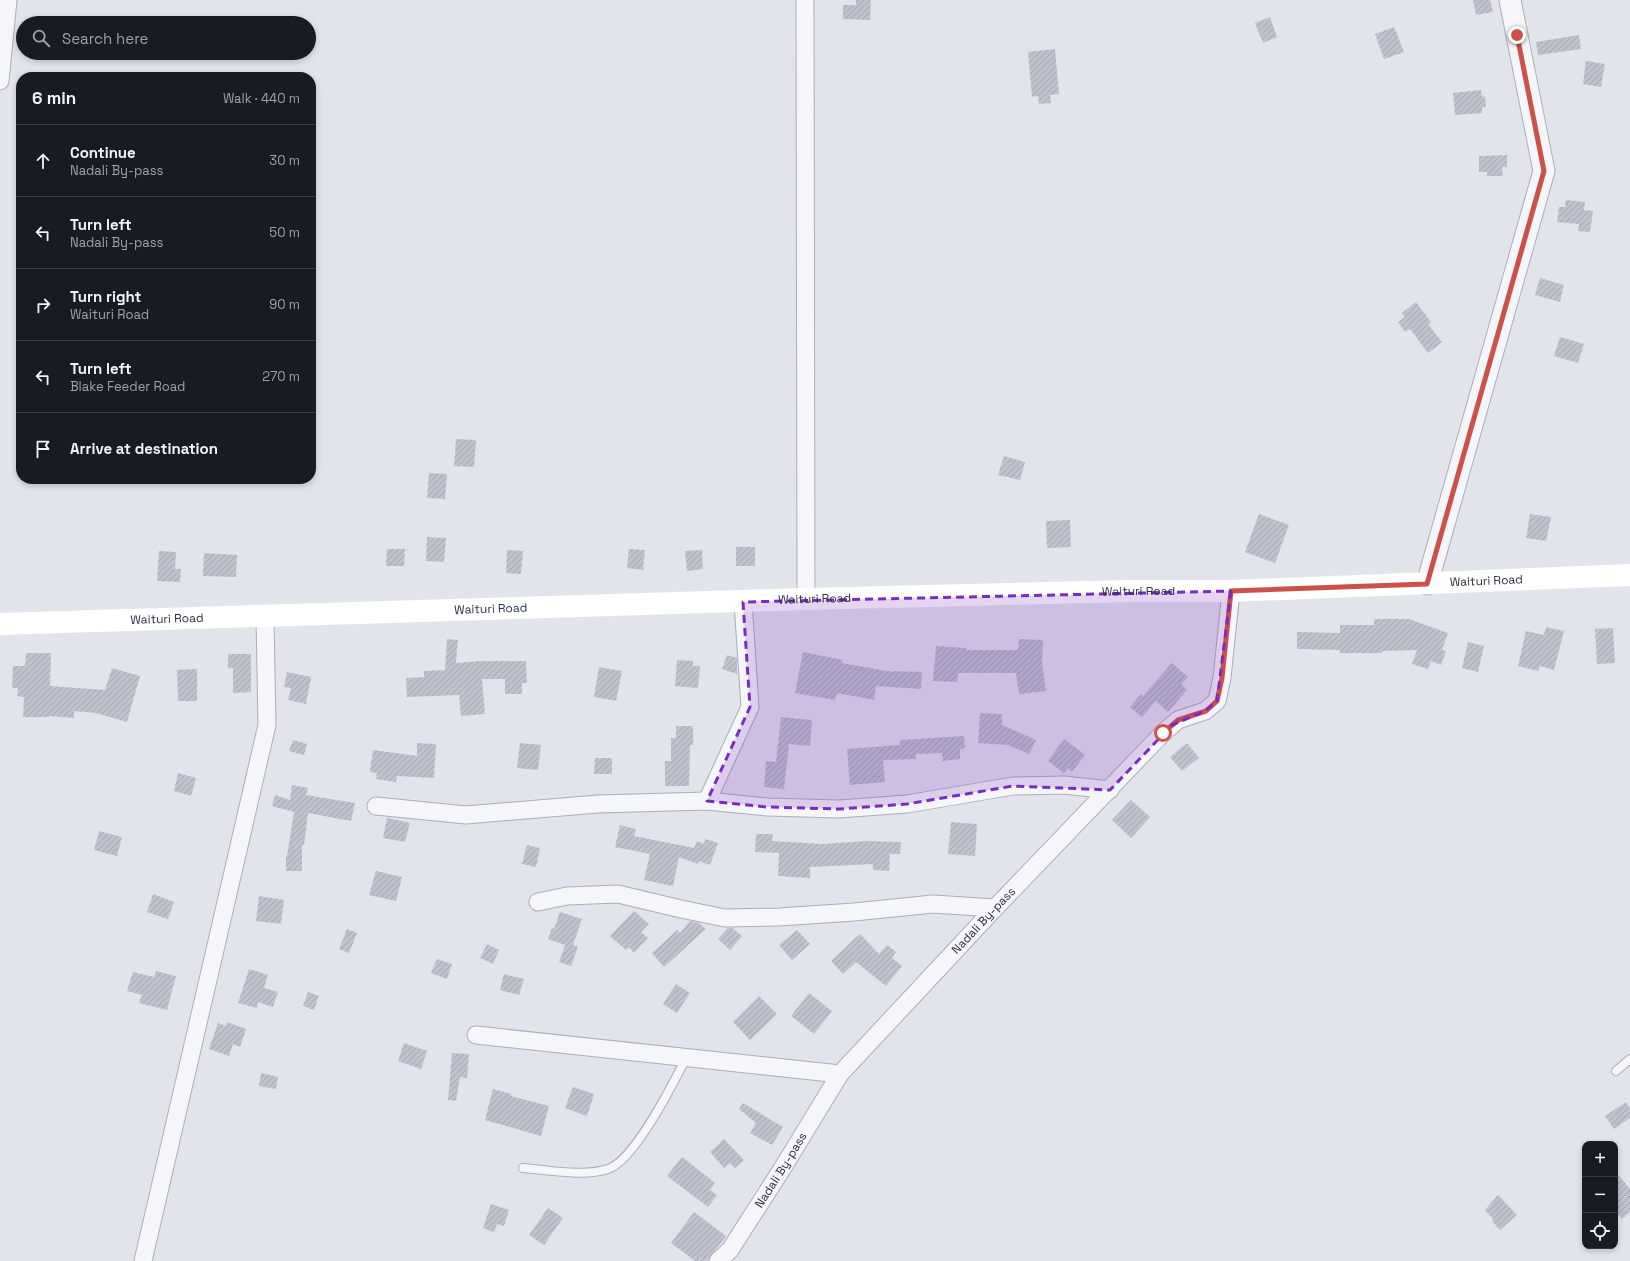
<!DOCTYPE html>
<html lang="en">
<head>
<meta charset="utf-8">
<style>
  :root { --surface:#171b24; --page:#242831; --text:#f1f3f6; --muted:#9ea1a6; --line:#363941 }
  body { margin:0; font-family:"Space Grotesk",sans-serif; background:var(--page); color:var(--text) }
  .controls { position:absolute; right:12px; bottom:12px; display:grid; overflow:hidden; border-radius:8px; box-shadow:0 2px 6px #0003 }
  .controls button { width:36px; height:36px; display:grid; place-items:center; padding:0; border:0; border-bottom:1px solid var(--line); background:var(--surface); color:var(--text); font:20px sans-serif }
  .stop { position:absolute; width:12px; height:12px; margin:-9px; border:3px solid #ce5149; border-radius:50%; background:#fff }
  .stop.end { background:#ce5149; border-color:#fff; box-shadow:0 1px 4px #0008 }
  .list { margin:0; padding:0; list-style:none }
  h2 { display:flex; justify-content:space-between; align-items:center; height:52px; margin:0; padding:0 16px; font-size:17px }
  h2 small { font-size:13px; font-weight:400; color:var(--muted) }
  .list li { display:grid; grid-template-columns:26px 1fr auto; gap:12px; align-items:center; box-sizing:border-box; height:72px; padding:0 16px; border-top:1px solid var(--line) }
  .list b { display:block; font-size:15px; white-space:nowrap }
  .list p { margin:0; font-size:13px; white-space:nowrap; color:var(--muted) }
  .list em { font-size:13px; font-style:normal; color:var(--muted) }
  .icon { flex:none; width:22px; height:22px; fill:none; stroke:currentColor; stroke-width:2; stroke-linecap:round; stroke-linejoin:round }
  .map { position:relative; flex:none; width:1630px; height:1261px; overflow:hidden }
  .search { position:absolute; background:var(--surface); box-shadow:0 2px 6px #0003; left:16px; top:16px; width:300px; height:44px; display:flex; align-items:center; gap:10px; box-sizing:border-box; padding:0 14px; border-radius:22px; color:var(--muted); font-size:15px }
  .panel { position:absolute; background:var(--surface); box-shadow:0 2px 6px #0003; left:16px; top:72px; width:300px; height:412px; border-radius:16px }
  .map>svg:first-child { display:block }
  .building { fill:url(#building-hatch) }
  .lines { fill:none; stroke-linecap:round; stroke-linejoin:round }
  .service-casing { stroke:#abadb9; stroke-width:10 }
  .minor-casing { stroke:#abadb9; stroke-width:19 }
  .tertiary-casing { stroke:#abadb9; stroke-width:23 }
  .service { stroke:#f5f6f9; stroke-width:8 }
  .minor { stroke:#f5f6f9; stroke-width:17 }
  .tertiary { stroke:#f5f6f9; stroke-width:21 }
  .secondary { stroke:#fff; stroke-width:22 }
  .route { stroke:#ce5149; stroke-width:5 }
  .marked { fill:#7b2cbf; fill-opacity:0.2; stroke:#7b2cbf; stroke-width:3; stroke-dasharray:8 5; stroke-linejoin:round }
  .labels { text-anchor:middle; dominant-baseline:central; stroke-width:3; stroke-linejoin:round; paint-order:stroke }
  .street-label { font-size:12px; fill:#2a2e43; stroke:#f2f3f8 }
</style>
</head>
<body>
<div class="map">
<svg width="1630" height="1261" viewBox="0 0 1630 1261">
  <defs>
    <pattern id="building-hatch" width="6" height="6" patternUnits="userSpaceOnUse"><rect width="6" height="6" fill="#bfc2cd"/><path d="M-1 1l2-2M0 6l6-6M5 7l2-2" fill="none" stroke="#a4a7b1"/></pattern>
  </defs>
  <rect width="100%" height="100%" fill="#e2e4eb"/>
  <g class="building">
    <path d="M 856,0 L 871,0 L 870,20 L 843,19 L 843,5 L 856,5 Z"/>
    <path d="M 1473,0 L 1490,0 L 1493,12 L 1476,15 Z"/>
    <path d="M 1270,17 L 1277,37 L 1263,43 L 1255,23 Z"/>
    <path d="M 1394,27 L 1404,52 L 1384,59 L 1375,34 Z"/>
    <path d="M 1579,35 L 1581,49 L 1538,55 L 1536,42 Z"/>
    <path d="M 1055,49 L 1059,94 L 1050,95 L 1051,103 L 1039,104 L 1038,96 L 1032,97 L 1028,52 Z"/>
    <path d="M 1586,61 L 1605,64 L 1601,87 L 1583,84 Z"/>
    <path d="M 1481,90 L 1482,97 L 1485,96 L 1486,107 L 1482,107 L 1482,113 L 1455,115 L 1453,93 Z"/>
    <path d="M 1507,155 L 1507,167 L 1502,167 L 1503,176 L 1487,176 L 1487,172 L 1479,172 L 1479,156 Z"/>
    <path d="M 1566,200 L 1585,202 L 1584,210 L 1593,211 L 1590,232 L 1578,231 L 1579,224 L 1557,222 L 1559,207 L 1565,207 Z"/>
    <path d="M 1540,278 L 1564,285 L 1560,302 L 1535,295 Z"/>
    <path d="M 1416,302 L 1431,322 L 1428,324 L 1442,342 L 1428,353 L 1410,329 L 1405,332 L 1398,322 L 1405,317 L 1402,313 Z"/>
    <path d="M 1560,337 L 1584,344 L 1578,363 L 1554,356 Z"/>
    <path d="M 456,439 L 476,440 L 474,467 L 454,466 Z"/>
    <path d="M 1004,456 L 1025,462 L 1020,480 L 998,475 Z"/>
    <path d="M 429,473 L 447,474 L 445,499 L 427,498 Z"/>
    <path d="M 1259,514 L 1289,525 L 1275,563 L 1245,552 Z"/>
    <path d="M 1530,514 L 1551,517 L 1546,541 L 1526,538 Z"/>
    <path d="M 1070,520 L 1071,547 L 1047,548 L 1046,521 Z"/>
    <path d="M 427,537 L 446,538 L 444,562 L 426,561 Z"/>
    <rect x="736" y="547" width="19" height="19"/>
    <path d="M 387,549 L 405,549 L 404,566 L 386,566 Z"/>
    <path d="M 629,549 L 645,550 L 643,570 L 627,568 Z"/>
    <path d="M 507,550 L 523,551 L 521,574 L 506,573 Z"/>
    <path d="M 702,550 L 703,569 L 687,571 L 685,551 Z"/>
    <path d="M 159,551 L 176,552 L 175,569 L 181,569 L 180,582 L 157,581 Z"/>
    <path d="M 204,553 L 237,555 L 236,577 L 203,576 Z"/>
    <path d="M 1374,619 L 1409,619 L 1448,633 L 1442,650 L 1446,651 L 1441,665 L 1431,661 L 1428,669 L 1412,664 L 1417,650 L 1382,651 L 1382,653 L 1340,653 L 1340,650 L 1297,649 L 1297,632 L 1340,633 L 1340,625 L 1374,625 Z"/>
    <path d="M 1546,627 L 1564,631 L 1554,670 L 1540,666 L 1538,671 L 1518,666 L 1526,631 L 1544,635 Z"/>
    <path d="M 1613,628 L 1615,663 L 1597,664 L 1595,629 Z"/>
    <path d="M 447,639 L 458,640 L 456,663 L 480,661 L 526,661 L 527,683 L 522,683 L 522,694 L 505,694 L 505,679 L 482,679 L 485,714 L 461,716 L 459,695 L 407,697 L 406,678 L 424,677 L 424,671 L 445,670 Z"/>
    <path d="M 1019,639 L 1043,640 L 1042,664 L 1046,691 L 1019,694 L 1016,673 L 958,673 L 957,682 L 933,681 L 936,646 L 966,648 L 966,650 L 1018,650 Z"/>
    <path d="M 1468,642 L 1484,646 L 1478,672 L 1462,668 Z"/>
    <path d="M 803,652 L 843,660 L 842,663 L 893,672 L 894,671 L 922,672 L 921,689 L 876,686 L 874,700 L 837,693 L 835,700 L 795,693 Z"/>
    <path d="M 26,653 L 51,653 L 50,686 L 105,690 L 112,668 L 140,676 L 127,722 L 96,713 L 74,711 L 74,718 L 49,716 L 49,717 L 23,717 L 24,697 L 17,696 L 18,688 L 12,688 L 13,666 L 25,666 Z"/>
    <path d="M 228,654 L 251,654 L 251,692 L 233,693 L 233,668 L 228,668 Z"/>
    <path d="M 727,655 L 737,658 L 737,674 L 722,669 Z"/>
    <path d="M 677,660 L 693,661 L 693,666 L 700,666 L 698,688 L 675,686 Z"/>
    <path d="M 1172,663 L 1188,677 L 1181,684 L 1187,690 L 1168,712 L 1156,701 L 1142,717 L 1130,707 L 1141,694 L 1143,696 Z"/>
    <path d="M 599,667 L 622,671 L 616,701 L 594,697 Z"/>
    <path d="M 197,669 L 197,701 L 178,701 L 177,670 Z"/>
    <path d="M 287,672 L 311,677 L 306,704 L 288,700 L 291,688 L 284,687 Z"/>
    <path d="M 980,713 L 1002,714 L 1002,725 L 1036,740 L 1029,754 L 1008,745 L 978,743 Z"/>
    <path d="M 781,717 L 812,720 L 810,746 L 789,744 L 784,789 L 764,787 L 766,761 L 776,762 Z"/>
    <path d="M 676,726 L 693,726 L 693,745 L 690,745 L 689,786 L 665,786 L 665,761 L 671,761 L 671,738 L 676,738 Z"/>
    <path d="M 964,736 L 965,748 L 960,749 L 960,759 L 943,761 L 942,753 L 916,754 L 916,759 L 883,760 L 885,782 L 850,785 L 847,749 L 900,745 L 900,740 Z"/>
    <path d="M 1064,739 L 1085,755 L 1072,772 L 1068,768 L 1064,773 L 1048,761 Z"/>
    <path d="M 293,740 L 307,744 L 304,755 L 289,751 Z"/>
    <path d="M 417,743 L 436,744 L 434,778 L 397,776 L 396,782 L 376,779 L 377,773 L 370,772 L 373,750 L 417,756 Z"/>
    <path d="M 520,743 L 541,745 L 538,770 L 517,768 Z"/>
    <path d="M 1187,743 L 1199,758 L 1182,771 L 1170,757 Z"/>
    <path d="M 595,758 L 612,758 L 612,774 L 594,774 Z"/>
    <path d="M 178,773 L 196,778 L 191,796 L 174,791 Z"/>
    <path d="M 292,785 L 308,788 L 306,795 L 355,803 L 351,821 L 308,813 L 304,845 L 302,845 L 302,871 L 286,871 L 286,856 L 287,856 L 294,812 L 272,806 L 275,795 L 290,800 Z"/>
    <path d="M 1131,800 L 1150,817 L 1131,838 L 1112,820 Z"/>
    <path d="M 387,818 L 410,823 L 405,842 L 383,838 Z"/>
    <path d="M 951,822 L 977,824 L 975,856 L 948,854 Z"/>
    <path d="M 620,825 L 636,829 L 634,836 L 694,848 L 697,841 L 704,844 L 705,839 L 718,843 L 710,865 L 699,861 L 698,864 L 679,857 L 673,886 L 644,880 L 650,854 L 615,847 Z"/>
    <path d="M 99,831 L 122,837 L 117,856 L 94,850 Z"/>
    <path d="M 756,834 L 773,834 L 772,841 L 823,844 L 865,841 L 901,842 L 900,854 L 890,854 L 889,871 L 873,870 L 873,864 L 810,867 L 810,878 L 778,876 L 779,853 L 755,852 Z"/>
    <path d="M 527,845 L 540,848 L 536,867 L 522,864 Z"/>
    <path d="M 376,871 L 402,877 L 396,901 L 369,895 Z"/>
    <path d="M 153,894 L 174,902 L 168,919 L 147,912 Z"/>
    <path d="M 259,896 L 284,900 L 281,924 L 256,921 Z"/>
    <path d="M 634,911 L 649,924 L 641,932 L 648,938 L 634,953 L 629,947 L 626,950 L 610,936 Z"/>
    <path d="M 560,912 L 582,919 L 573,945 L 578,947 L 571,966 L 559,962 L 565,945 L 548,939 L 552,928 L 554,929 Z"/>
    <path d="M 690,921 L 699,923 L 706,929 L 664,967 L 652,953 L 677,930 L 680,933 Z"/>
    <path d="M 728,928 L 732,928 L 742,936 L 730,950 L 718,939 Z"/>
    <path d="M 347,929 L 357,933 L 349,953 L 339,949 Z"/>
    <path d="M 797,930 L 810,944 L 792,960 L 779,945 Z"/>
    <path d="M 860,934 L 879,954 L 887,945 L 896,952 L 892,958 L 902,966 L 886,986 L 856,962 L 843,974 L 831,961 Z"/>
    <path d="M 487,944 L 499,950 L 493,964 L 480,958 Z"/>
    <path d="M 437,959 L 452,964 L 447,979 L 431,973 Z"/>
    <path d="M 249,969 L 268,975 L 264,988 L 278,992 L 273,1007 L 258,1002 L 257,1008 L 238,1003 Z"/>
    <path d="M 156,971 L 176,976 L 167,1010 L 139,1003 L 142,995 L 127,991 L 133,972 L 154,977 Z"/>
    <path d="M 504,974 L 524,979 L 519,995 L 500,990 Z"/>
    <path d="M 676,984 L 690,993 L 677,1013 L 663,1004 Z"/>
    <path d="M 308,992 L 319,996 L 314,1010 L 303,1006 Z"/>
    <path d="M 809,993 L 832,1011 L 814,1034 L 791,1016 Z"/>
    <path d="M 759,996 L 777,1014 L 750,1040 L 733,1022 Z"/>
    <path d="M 227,1022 L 246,1029 L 240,1047 L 233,1044 L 229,1056 L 209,1049 L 218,1023 L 226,1026 Z"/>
    <path d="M 404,1043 L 427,1051 L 421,1069 L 398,1061 Z"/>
    <path d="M 452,1053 L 469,1054 L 467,1078 L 460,1077 L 456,1101 L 448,1100 Z"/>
    <path d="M 261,1073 L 278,1077 L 276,1089 L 259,1086 Z"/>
    <path d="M 573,1087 L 594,1094 L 587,1116 L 565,1108 Z"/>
    <path d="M 493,1089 L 511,1094 L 511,1096 L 549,1106 L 541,1136 L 485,1120 Z"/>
    <path d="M 1626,1102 L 1630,1109 L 1630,1118 L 1614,1129 L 1605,1116 Z"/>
    <path d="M 743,1103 L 783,1127 L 772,1145 L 750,1133 L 756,1123 L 739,1109 Z"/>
    <path d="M 724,1139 L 744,1160 L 735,1168 L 730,1163 L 724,1168 L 710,1152 Z"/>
    <path d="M 682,1157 L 715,1183 L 710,1190 L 717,1195 L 708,1207 L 667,1176 Z"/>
    <path d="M 1615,1171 L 1630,1189 L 1630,1212 L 1622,1219 L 1615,1211 Z"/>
    <path d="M 1498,1195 L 1517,1215 L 1500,1230 L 1492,1221 L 1493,1219 L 1485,1210 Z"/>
    <path d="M 491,1204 L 509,1210 L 504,1226 L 497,1224 L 494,1232 L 483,1228 Z"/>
    <path d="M 548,1208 L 563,1218 L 544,1245 L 529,1235 Z"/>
    <path d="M 694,1212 L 726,1236 L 707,1261 L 695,1261 L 671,1243 Z"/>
  </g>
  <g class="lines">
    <defs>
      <g id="service">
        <path d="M 1616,1071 L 1630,1059"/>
        <path d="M 523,1168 C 549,1170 584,1177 608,1169 C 634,1161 674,1082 686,1058"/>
      </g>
      <g id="minor">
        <path d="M 805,0 L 806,599"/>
        <path d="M 0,81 L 8,0"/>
        <path d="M 707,801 L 750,707 L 743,602"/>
        <path d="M 376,806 L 466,815 L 598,804 L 707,801 L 767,807 L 839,809 L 907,804 L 1013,786 L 1064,785 L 1110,790"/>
        <path d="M 538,902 L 567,896 L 618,894 L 681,909 L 725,918 L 779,917 L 854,912 L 933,904 L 995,908"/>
        <path d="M 476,1035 L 840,1074"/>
        <path d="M 143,1261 L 267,725 L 265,617"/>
        <path id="s1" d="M 718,1261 L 730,1250 L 782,1169 L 840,1074 L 995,908 L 1163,733 L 1178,720 L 1205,711 L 1217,701 L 1222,678 L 1231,591"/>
      </g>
      <path id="tertiary" d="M 1427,584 L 1544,171 L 1510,0"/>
    </defs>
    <use href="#service" class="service-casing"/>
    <use href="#minor" class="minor-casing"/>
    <use href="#tertiary" class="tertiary-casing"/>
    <use href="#service" class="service"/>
    <use href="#minor" class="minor"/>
    <use href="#tertiary" class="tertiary"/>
    <path class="secondary" id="s2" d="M 0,624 L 806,599 L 1131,591 L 1231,591 L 1630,575"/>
  </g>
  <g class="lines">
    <path class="route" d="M 1163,733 L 1178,720 L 1206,711 L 1217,701 L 1222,678 L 1231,591 L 1427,584 L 1544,171 L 1517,35"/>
  </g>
  <path class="marked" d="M 1231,591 L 1217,701 L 1205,711 L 1172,725 L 1110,790 L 1013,786 L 907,804 L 839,809 L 767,807 L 707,801 L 750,707 L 743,602 Z"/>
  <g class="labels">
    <g class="street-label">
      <text stroke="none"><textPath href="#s2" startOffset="1487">Waituri Road</textPath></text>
      <text stroke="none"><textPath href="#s2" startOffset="1139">Waituri Road</textPath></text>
      <text stroke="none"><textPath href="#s2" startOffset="815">Waituri Road</textPath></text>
      <text stroke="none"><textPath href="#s2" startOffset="491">Waituri Road</textPath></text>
      <text stroke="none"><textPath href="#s2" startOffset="167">Waituri Road</textPath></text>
      <text stroke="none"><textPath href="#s1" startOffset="434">Nadali By-pass</textPath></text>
      <text stroke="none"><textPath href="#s1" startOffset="111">Nadali By-pass</textPath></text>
    </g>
  </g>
</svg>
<div class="controls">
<button>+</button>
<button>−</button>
<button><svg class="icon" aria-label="locate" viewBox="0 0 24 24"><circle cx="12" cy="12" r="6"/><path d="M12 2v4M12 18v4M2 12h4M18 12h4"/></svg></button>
</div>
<div class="stop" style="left:1163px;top:733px"></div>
<div class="stop end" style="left:1517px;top:35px"></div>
<div class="search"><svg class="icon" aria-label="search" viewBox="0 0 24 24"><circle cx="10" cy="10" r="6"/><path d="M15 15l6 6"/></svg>Search here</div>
<section class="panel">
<h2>6 min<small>Walk · 440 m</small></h2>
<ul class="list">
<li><svg class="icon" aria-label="ahead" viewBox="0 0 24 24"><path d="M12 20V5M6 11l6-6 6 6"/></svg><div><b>Continue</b><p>Nadali By-pass</p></div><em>30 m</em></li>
<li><svg class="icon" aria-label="left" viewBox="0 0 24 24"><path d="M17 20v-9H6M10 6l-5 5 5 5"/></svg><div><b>Turn left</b><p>Nadali By-pass</p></div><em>50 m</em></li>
<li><svg class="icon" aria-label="right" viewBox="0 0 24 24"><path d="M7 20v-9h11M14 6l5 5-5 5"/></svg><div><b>Turn right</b><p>Waituri Road</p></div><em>90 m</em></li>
<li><svg class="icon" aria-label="left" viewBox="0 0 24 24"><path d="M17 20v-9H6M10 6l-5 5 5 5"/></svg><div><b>Turn left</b><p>Blake Feeder Road</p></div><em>270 m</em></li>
<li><svg class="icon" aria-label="arrive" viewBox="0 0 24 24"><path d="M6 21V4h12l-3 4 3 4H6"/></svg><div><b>Arrive at destination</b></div></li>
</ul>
</section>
</div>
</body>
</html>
